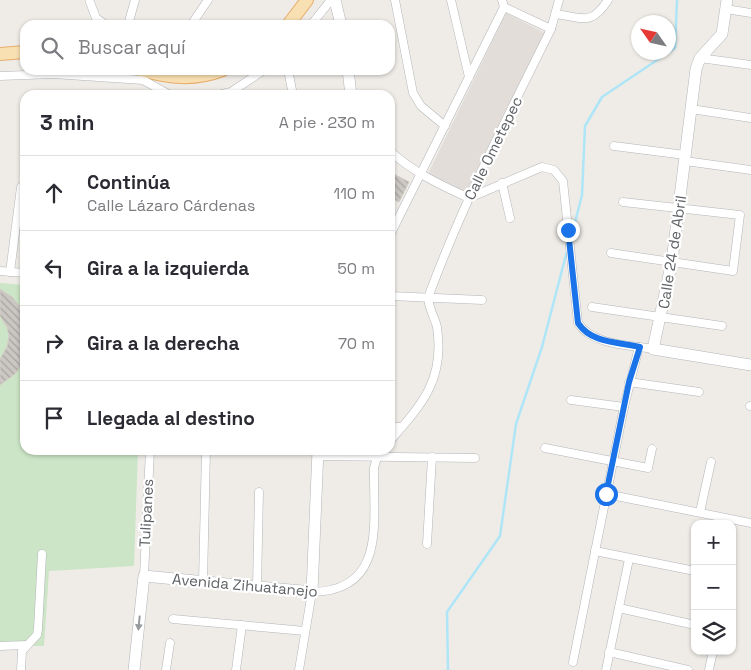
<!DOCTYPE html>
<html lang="es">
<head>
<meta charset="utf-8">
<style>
  :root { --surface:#fff; --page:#f2f2f3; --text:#2b2b33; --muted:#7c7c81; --line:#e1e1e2 }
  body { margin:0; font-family:"Space Grotesk",sans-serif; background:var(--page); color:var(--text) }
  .controls { position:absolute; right:15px; bottom:15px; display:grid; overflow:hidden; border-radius:10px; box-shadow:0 1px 4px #0004 }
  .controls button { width:45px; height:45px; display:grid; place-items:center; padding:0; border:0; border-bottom:1px solid var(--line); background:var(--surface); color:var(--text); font:25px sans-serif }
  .compass { position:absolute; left:631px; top:15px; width:45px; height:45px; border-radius:50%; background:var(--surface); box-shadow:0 1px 4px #0004; rotate:304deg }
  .stop { position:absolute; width:15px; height:15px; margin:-11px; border:4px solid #1a73e8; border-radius:50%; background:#fff }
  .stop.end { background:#1a73e8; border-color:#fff; box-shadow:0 1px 5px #0008 }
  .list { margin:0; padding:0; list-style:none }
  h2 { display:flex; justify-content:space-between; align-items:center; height:65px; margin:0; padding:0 20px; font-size:21px }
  h2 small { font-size:16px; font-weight:400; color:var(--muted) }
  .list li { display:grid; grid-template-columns:32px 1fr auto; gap:15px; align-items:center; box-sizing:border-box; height:75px; padding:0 20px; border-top:1px solid var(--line) }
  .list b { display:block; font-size:19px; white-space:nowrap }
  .list p { margin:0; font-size:16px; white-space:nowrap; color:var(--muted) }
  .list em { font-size:16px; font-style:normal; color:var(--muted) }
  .icon { flex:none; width:28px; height:28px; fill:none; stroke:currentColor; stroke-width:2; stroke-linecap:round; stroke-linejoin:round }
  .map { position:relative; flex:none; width:751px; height:670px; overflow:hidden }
  .search { position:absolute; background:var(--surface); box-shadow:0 1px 4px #0004; left:20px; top:20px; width:375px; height:55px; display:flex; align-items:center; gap:12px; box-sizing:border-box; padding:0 18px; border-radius:15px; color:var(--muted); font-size:19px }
  .panel { position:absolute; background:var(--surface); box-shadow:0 1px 4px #0004; left:20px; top:90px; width:375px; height:365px; border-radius:15px }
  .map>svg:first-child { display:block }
  .education { fill:#e2ddd8 }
  .green { fill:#cce5c6 }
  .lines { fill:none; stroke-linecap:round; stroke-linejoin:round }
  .stream { stroke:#aee6f8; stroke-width:2.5 }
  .building { fill:url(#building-back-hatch); stroke:#d4cdc6 }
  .street-casing { stroke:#b2b5b8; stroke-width:9 }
  .secondary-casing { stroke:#b1b5b8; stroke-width:12 }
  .primary-casing { stroke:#e7ac69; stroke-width:14 }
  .street { stroke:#fff; stroke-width:8 }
  .secondary { stroke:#fff; stroke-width:11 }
  .primary { stroke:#f9e0b3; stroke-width:12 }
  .oneway { fill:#979a9c }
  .route { stroke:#1a73e8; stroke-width:6 }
  .labels { text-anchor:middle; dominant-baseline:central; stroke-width:4.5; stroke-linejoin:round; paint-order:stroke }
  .street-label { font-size:15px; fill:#5f6366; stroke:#fff }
</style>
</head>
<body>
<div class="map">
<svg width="751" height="670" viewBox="0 0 751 670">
  <defs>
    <pattern id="building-back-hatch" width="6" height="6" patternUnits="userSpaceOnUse" patternTransform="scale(1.25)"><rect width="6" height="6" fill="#cbc7c3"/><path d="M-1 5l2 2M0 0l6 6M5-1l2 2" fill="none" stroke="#a8a5a2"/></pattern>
  </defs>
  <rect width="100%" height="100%" fill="#efece7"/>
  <path class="education" d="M 506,13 L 545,33 L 468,193 L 428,174 Z"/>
  <path class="green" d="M 0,283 L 25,285 L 25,450 L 138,450 L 134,566 L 49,571 L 44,646 L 0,646 Z"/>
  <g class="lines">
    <g class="stream">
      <path d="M 572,234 L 582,195 L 585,126 L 602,97 L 675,48 L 677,0"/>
      <path d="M 448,670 L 447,612 L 500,536 L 516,424 L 542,347 L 567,251"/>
    </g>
  </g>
  <g class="building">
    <path d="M 390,172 L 409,182 L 399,202 L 390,198 Z"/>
    <path d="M 0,289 L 12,297 L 25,313 L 25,361 L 15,374 L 0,385 L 0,359 L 7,347 L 9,336 L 7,327 L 0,316 Z"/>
  </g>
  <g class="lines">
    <defs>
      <g id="street">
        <path d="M 395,0 L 413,93 L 421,106 L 445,126"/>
        <path d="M 451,0 L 469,77"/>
        <path d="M 90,2 L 96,18 L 106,25"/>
        <path d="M 504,7 L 551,29"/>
        <path d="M 726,9 L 751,13"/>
        <path d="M 556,14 C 584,18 591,26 608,0"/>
        <path d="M 128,25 L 135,0"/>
        <path d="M 191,25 L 208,0"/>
        <path d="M 311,25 L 331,0"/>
        <path d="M 700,58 L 751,65"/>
        <path d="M 288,70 L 293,95"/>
        <path d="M 0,76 L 53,74 L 143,80 L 170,95"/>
        <path d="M 218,95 L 231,92 L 264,70"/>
        <path d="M 691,109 L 751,118"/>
        <path d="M 614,146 L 685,155"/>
        <path d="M 390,151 C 413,172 440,185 469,198 L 542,167 L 554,170 L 563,181 L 578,323 C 592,345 629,345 653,349"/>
        <path d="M 685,161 L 751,170"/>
        <path d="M 502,183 L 510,218"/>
        <path d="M 390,235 L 504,7 L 502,0"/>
        <path d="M 611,253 L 733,271 L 740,215 L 623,202"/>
        <path d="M 0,271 L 25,273"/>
        <path d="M 10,272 L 21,187"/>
        <path d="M 390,296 L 482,300"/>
        <path d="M 592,307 L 722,326"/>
        <path d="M 629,382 L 699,392"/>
        <path d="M 571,400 L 624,407"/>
        <path d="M 750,406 L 751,406"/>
        <path d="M 390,427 L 402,427"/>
        <path d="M 390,441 C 422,404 445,380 437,327 C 435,318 426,303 429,295 C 463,203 508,116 551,29 L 559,0"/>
        <path d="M 545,448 L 648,468 L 652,449"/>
        <path d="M 318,456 L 475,458"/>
        <path d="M 606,494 L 751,523"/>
        <path d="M 700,512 L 711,462"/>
        <path d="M 427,544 L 432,457"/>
        <path d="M 595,551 L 695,571"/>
        <path d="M 144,576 L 150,450"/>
        <path d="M 203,582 L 206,450"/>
        <path d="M 257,587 L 259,492"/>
        <path d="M 619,608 L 695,625"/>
        <path d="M 173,619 L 305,631"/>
        <path d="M 0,646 L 26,645"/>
        <path d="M 609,652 L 688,670"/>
        <path d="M 573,662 L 624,407 L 639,347"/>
        <path d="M 21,670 L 22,651 L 37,635 L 38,629 L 42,554"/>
        <path d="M 166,670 L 170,643"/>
        <path d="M 236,670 L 242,625"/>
        <path d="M 299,670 L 312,592 C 387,591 373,522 374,468 L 377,457 L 382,450"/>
        <path d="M 606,670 L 629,559"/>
        <path d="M 709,670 L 713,651"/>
      </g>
      <g id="secondary">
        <path d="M 335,0 L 341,25"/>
        <path d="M 727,0 L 722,34 L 700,58 L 696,69 L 672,261 L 653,349 L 751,365"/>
        <path d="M 348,70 L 351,95"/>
        <path d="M 134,670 L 144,576 L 312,592 L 318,450"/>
      </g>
      <g id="primary">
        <path d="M 288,25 L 307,0"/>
        <path d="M 0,54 L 25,52"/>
        <path d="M 141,70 C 170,78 194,81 223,70"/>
      </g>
    </defs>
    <use href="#street" class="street-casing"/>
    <use href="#secondary" class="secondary-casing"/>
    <use href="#primary" class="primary-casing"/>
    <use href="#street" class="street"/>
    <use href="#secondary" class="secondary"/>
    <use href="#primary" class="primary"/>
  </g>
  <defs><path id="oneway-solid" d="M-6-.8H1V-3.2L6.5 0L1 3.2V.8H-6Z" transform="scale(1.25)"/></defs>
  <use class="oneway" href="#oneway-solid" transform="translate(139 623) rotate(96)"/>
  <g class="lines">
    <path class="route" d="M 568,230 L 578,323 C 591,343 617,342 640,347 L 629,382 L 606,494"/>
  </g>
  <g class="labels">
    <g class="street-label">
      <text transform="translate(493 148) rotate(-64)">Calle Ometepec</text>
      <text transform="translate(672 252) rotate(-81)">Calle 24 de Abril</text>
      <text transform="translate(146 513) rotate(-87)">Tulipanes</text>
      <text transform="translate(245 585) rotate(5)">Avenida Zihuatanejo</text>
    </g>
  </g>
</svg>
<div class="controls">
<button>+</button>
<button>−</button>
<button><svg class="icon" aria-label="layers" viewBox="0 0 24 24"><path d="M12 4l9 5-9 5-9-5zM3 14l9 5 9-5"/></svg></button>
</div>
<svg class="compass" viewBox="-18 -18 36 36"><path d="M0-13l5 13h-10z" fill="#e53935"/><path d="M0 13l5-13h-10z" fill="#7c7c81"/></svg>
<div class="stop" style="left:606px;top:494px"></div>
<div class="stop end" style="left:568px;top:230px"></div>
<div class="search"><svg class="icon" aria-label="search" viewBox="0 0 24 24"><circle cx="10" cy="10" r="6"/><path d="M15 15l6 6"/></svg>Buscar aquí</div>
<section class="panel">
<h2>3 min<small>A pie · 230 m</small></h2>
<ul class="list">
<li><svg class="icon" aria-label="ahead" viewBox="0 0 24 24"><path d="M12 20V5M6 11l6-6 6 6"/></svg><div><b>Continúa</b><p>Calle Lázaro Cárdenas</p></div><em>110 m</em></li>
<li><svg class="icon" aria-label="left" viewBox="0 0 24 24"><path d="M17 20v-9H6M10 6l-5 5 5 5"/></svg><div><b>Gira a la izquierda</b></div><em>50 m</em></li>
<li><svg class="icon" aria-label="right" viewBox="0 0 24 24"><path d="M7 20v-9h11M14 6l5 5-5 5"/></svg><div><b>Gira a la derecha</b></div><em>70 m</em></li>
<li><svg class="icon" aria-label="arrive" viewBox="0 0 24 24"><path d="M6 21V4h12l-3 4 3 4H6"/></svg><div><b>Llegada al destino</b></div></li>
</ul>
</section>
</div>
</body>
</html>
